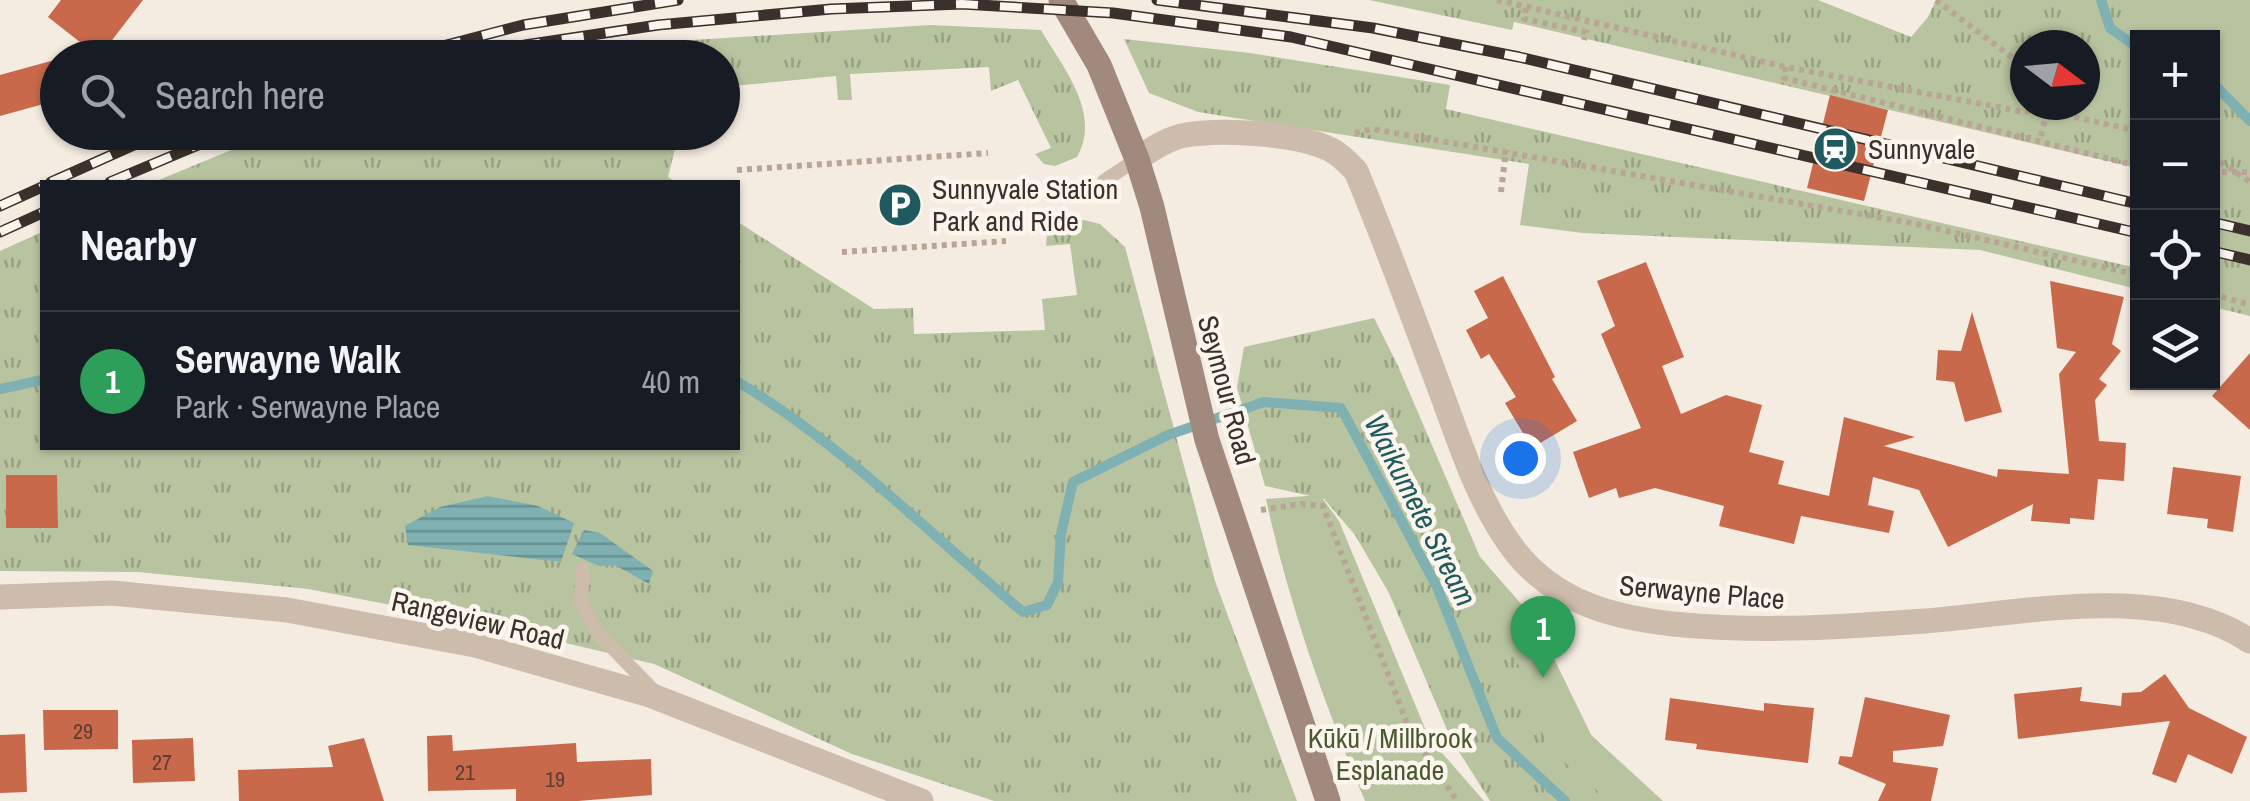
<!DOCTYPE html>
<html lang="en">
<head>
<meta charset="utf-8">
<style>
  :root { --surface:#171b24; --page:#20242c; --text:#f1f3f6; --muted:#9ea1a6; --line:#363941; --accent:#92aeb2 }
  body { margin:0; font-family:"Archivo Narrow",sans-serif; background:var(--page); color:var(--text) }
  .controls { position:absolute; right:30px; top:30px; display:grid; overflow:hidden; border-radius:0px; box-shadow:0 2px 8px #0004 }
  .controls button { width:90px; height:90px; display:grid; place-items:center; padding:0; border:0; border-bottom:2px solid var(--line); background:var(--surface); color:var(--text); font:50px sans-serif }
  .compass { position:absolute; left:2010px; top:30px; width:90px; height:90px; border-radius:50%; background:var(--surface); box-shadow:0 2px 8px #0004; rotate:106deg }
  .you { position:absolute; left:1520px; top:458px; width:35px; height:35px; margin:-25px; border:8px solid #fff; border-radius:50%; background:#1a73e8; box-shadow:0 0 0 15px #1a73e833 }
  .badge { display:grid; place-items:center; width:65px; height:65px; border-radius:50%; background:var(--accent); color:#fff; font-size:32px; font-weight:700 }
  .pin { position:absolute; translate:-50% -82px; filter:drop-shadow(0 2px 5px #0008) }
  .pin::after { content:''; position:absolute; top:52px; width:35px; height:30px; background:inherit; clip-path:polygon(0 0,100% 0,50% 100%) }
  .list { margin:0; padding:0; list-style:none }
  h2 { display:flex; justify-content:space-between; align-items:center; height:130px; margin:0; padding:0 40px; font-size:42px }
  h2 small { font-size:32px; font-weight:400; color:var(--muted) }
  .list li { display:grid; grid-template-columns:65px 1fr auto; gap:30px; align-items:center; box-sizing:border-box; height:140px; padding:0 40px; border-top:2px solid var(--line) }
  .list b { display:block; font-size:38px; white-space:nowrap }
  .list p { margin:0; font-size:32px; white-space:nowrap; color:var(--muted) }
  .list em { font-size:32px; font-style:normal; color:var(--muted) }
  .icon { flex:none; width:55px; height:55px; fill:none; stroke:currentColor; stroke-width:2; stroke-linecap:round; stroke-linejoin:round }
  .map { position:relative; flex:none; width:2250px; height:801px; overflow:hidden }
  .search { position:absolute; background:var(--surface); box-shadow:0 2px 8px #0004; left:40px; top:40px; width:700px; height:110px; display:flex; align-items:center; gap:25px; box-sizing:border-box; padding:0 35px; border-radius:55px; color:var(--muted); font-size:38px }
  .panel { position:absolute; background:var(--surface); box-shadow:0 2px 8px #0004; left:40px; top:180px; width:700px; height:270px; border-radius:0px }
  .map>svg:first-child { display:block }
  .grass { fill:url(#grass-tufts); fill-rule:evenodd }
  .green { fill:#b8c4a0 }
  .water { fill:url(#water-rules) }
  .lines { fill:none; stroke-linecap:round; stroke-linejoin:round }
  .stream { stroke:#7fb0b2; stroke-width:10 }
  .building { fill:#c8694b }
  .path { stroke:#b9a596; stroke-width:6; stroke-dasharray:5 5; stroke-linecap:butt }
  .lane { stroke:#cdbbac; stroke-width:14 }
  .street { stroke:#cdbbac; stroke-width:25 }
  .secondary { stroke:#a18a7d; stroke-width:25 }
  .rail-casing { stroke:#3b302b; stroke-width:11 }
  .rail { stroke:#fbf5ee; stroke-width:8; stroke-dasharray:22; stroke-linecap:butt }
  .labels { text-anchor:middle; dominant-baseline:central; stroke-width:9; stroke-linejoin:round; paint-order:stroke }
  .number-label { font-size:22px; fill:#5e3e33 }
  .poi-label { font-size:28px; fill:#3b302b; stroke:#fbf5ee; text-anchor:start }
  .street-label { font-size:28px; fill:#3b302b; stroke:#fbf5ee }
  .park-label { font-size:28px; fill:#4a5a2e; stroke:#fbf5ee }
  .water-label { font-size:30px; font-style:italic; fill:#1f5a5e; stroke:#fbf5ee }
</style>
</head>
<body>
<div class="map">
<svg width="2250" height="801" viewBox="0 0 2250 801">
  <defs>
    <pattern id="grass-tufts" width="24" height="20" patternUnits="userSpaceOnUse" patternTransform="scale(2.5)"><rect width="24" height="20" fill="#b8c4a0"/><path d="M3 7l-1-3M5 7V3M7 7l1-3M15 17l-1-3M17 17v-4M19 17l1-3" fill="none" stroke="#97a083"/></pattern>
    <pattern id="water-rules" width="6" height="5" patternUnits="userSpaceOnUse" patternTransform="scale(2.5)"><rect width="6" height="5" fill="#7fb0b2"/><path d="M0 2.5h6" fill="none" stroke="#699091"/></pattern>
  </defs>
  <rect width="100%" height="100%" fill="#f4ebe1"/>
  <g class="grass">
    <path d="M 1369,0 L 1818,0 L 1911,37 L 1928,17 L 1936,0 L 2250,0 L 2250,316 L 2213,307 L 2212,38 L 2138,38 L 2137,168 L 1514,22 L 1512,30 ZM 2025,45 L 2085,45 L 2085,105 L 2025,105 Z"/>
    <path d="M 930,25 L 1041,30 C 1063,68 1102,113 1077,157 L 1055,166 L 1044,164 L 1035,154 L 1051,148 L 1018,80 L 991,91 L 989,67 L 850,74 L 852,100 L 838,100 L 836,76 L 723,87 L 722,58 L 661,57 L 678,41 Z"/>
    <path d="M 1124,39 L 1250,53 L 1450,85 L 1446,109 L 2137,268 L 2137,289 L 1980,250 L 1583,233 L 1520,225 L 1529,164 L 1198,112 L 1149,93 Z"/>
    <path d="M 391,132 L 679,133 L 668,177 L 676,182 L 154,182 L 241,146 Z"/>
    <path d="M 1084,220 L 1100,224 L 1125,247 L 1215,581 L 1297,801 L 994,801 L 852,754 L 654,664 L 469,620 L 308,589 L 138,572 L 0,571 L 0,251 L 42,232 L 42,448 L 738,448 L 738,222 L 874,309 L 913,308 L 914,334 L 1045,330 L 1042,299 L 1077,295 L 1070,244 L 1046,246 L 1047,233 L 1059,224 ZM 573,523 L 560,562 L 515,555 Z"/>
    <path d="M 1374,318 L 1398,366 L 1480,557 L 1535,620 L 1591,735 L 1663,801 L 1490,801 L 1451,739 L 1389,593 L 1355,535 L 1324,499 L 1265,486 L 1237,387 L 1244,347 Z"/>
  </g>
  <g class="green">
    <path d="M 2143,0 L 2250,0 L 2250,110 L 2213,64 L 2212,38 L 2189,37 Z"/>
    <path d="M 1320,495 L 1339,521 L 1429,738 L 1484,801 L 1365,801 C 1324,704 1288,601 1266,499 Z"/>
    <path d="M 1480,557 L 1535,620 L 1591,735 L 1656,801 L 1609,801 L 1548,748 Z"/>
  </g>
  <g class="water">
    <path d="M 488,496 L 538,506 L 574,523 L 561,562 L 408,545 L 405,526 L 440,507 Z"/>
    <path d="M 584,530 L 600,533 L 653,571 L 649,584 L 615,565 L 599,566 L 572,554 Z"/>
  </g>
  <g class="lines">
    <g class="stream">
      <path d="M 2101,0 L 2110,28 L 2138,48"/>
      <path d="M 2212,82 L 2250,121"/>
      <path d="M 738,382 C 843,445 930,534 1023,612 L 1047,605 L 1058,582 L 1061,534 L 1073,482 L 1168,435 L 1264,402 L 1341,408 L 1437,587 L 1497,738 L 1565,801"/>
      <path d="M 0,389 L 42,380"/>
    </g>
  </g>
  <g class="building">
    <path d="M 61,0 L 143,0 L 99,57 L 48,17 Z"/>
    <path d="M 58,59 L 58,100 L 0,116 L 0,75 Z"/>
    <path d="M 1830,95 L 1888,110 L 1864,201 L 1807,188 Z"/>
    <path d="M 1646,262 L 1684,357 L 1662,366 L 1681,414 L 1726,395 L 1762,405 L 1749,452 L 1784,461 L 1778,484 L 1829,496 L 1844,417 L 1915,437 L 1884,446 L 1997,477 L 1998,469 L 2069,474 L 2059,374 L 2076,352 L 2057,348 L 2050,281 L 2124,297 L 2112,344 L 2121,351 L 2099,379 L 2107,385 L 2095,400 L 2099,441 L 2126,443 L 2124,481 L 2098,479 L 2094,520 L 2070,518 L 2070,524 L 2031,521 L 2033,504 L 1948,547 L 1919,490 L 1873,477 L 1868,505 L 1894,511 L 1889,533 L 1801,516 L 1794,544 L 1719,526 L 1724,506 L 1655,488 L 1619,498 L 1616,488 L 1589,498 L 1573,452 L 1641,428 L 1601,334 L 1615,326 L 1597,281 Z"/>
    <path d="M 1503,276 L 1555,377 L 1552,379 L 1577,421 L 1532,448 L 1505,403 L 1516,397 L 1489,354 L 1481,359 L 1466,330 L 1488,318 L 1474,291 Z"/>
    <path d="M 1972,312 L 2002,412 L 1965,422 L 1954,382 L 1936,380 L 1938,350 L 1961,351 Z"/>
    <path d="M 2250,353 L 2250,430 L 2212,396 Z"/>
    <path d="M 2173,467 L 2241,476 L 2233,532 L 2207,528 L 2208,519 L 2167,514 Z"/>
    <path d="M 6,475 L 57,475 L 58,528 L 6,528 Z"/>
    <path d="M 2165,674 L 2189,708 L 2247,737 L 2232,774 L 2188,754 L 2176,783 L 2152,774 L 2170,721 L 2018,739 L 2014,694 L 2082,687 L 2080,701 L 2121,706 L 2122,693 L 2141,692 Z"/>
    <path d="M 1865,697 L 1950,715 L 1943,746 L 1893,751 L 1893,762 L 1938,768 L 1931,801 L 1878,801 L 1886,784 L 1838,764 L 1840,756 L 1852,757 Z"/>
    <path d="M 1670,698 L 1764,711 L 1764,703 L 1814,708 L 1808,763 L 1696,749 L 1697,744 L 1665,740 Z"/>
    <path d="M 43,710 L 118,710 L 118,749 L 44,750 Z"/>
    <path d="M 25,734 L 27,792 L 0,793 L 0,735 Z"/>
    <path d="M 452,735 L 453,751 L 576,743 L 577,762 L 651,759 L 652,795 L 578,801 L 516,801 L 516,789 L 428,791 L 427,736 Z"/>
    <path d="M 193,738 L 195,781 L 133,783 L 132,740 Z"/>
    <path d="M 364,738 L 384,801 L 239,801 L 238,770 L 333,767 L 328,746 Z"/>
  </g>
  <g class="lines">
    <g class="path">
      <path d="M 1497,0 L 1786,67 L 2019,111 L 2048,111 L 2138,131"/>
      <path d="M 1936,0 L 2025,67"/>
      <path d="M 1526,8 L 1524,19 L 1586,32 L 1584,40"/>
      <path d="M 1786,67 L 1784,78 L 2138,166"/>
      <path d="M 1355,133 L 1372,129 L 1917,224 L 2138,275"/>
      <path d="M 2041,136 L 2046,116"/>
      <path d="M 2212,156 L 2250,182"/>
      <path d="M 737,170 L 988,153"/>
      <path d="M 2212,172 L 2250,172"/>
      <path d="M 1501,192 L 1506,150"/>
      <path d="M 842,252 L 1006,241"/>
      <path d="M 2212,294 L 2250,305"/>
      <path d="M 1261,510 L 1301,504 L 1323,506 L 1410,731 L 1457,801"/>
    </g>
    <g class="lane">
      <path d="M 1104,181 L 1137,159"/>
      <path d="M 583,568 L 581,601 L 598,633 L 657,694"/>
    </g>
    <g class="street">
      <path d="M 1137,159 C 1152,149 1168,138 1186,135 C 1222,129 1301,133 1333,151 C 1342,156 1349,164 1356,171 C 1386,243 1413,316 1440,389 C 1460,443 1478,501 1512,547 C 1554,604 1617,619 1684,625 C 1765,632 1844,627 1925,621 C 2027,613 2160,582 2250,641"/>
      <path d="M 0,597 L 112,593 L 287,610 L 475,645 L 650,695 L 921,801"/>
    </g>
    <path class="secondary" d="M 1061,0 L 1099,65 L 1137,159 L 1152,207 L 1207,440 L 1328,801"/>
    <defs>
      <g id="rail">
        <path d="M 1157,0 L 1373,28 L 1519,57 L 2138,204"/>
        <path d="M 397,58 L 523,25 L 678,0"/>
        <path d="M 476,58 L 525,45 L 658,25 L 831,9 L 962,4 L 1113,13 L 1291,37 L 2138,233"/>
        <path d="M 51,182 L 163,132"/>
        <path d="M 110,182 L 229,132"/>
        <path d="M 0,206 L 42,187"/>
        <path d="M 2212,222 L 2250,231"/>
        <path d="M 0,232 L 42,213"/>
        <path d="M 2212,251 L 2250,260"/>
      </g>
    </defs>
    <use href="#rail" class="rail-casing"/>
    <use href="#rail" class="rail"/>
  </g>
  <defs>
    <symbol id="station-disc" viewBox="-11 -11 22 22"><circle r="9.5" fill="#1f5a5e" stroke="#fbf5ee"/><path d="M-3-6H3Q5-6 5-4V2Q5 4 3 4L4.5 6H3L1.5 4h-3L-3 6H-4.5L-3 4Q-5 4-5 2V-4Q-5-6-3-6ZM-3.5-4v3h7v-3ZM-3.5 1v1.5H-2V1ZM2 1v1.5H3.5V1Z" fill="#fff"/></symbol>
    <symbol id="parking-disc" viewBox="-11 -11 22 22"><circle r="9.5" fill="#1f5a5e" stroke="#fbf5ee"/><path d="M-3.5-5.5H1a3.5 3.5 0 0 1 0 7H-1V5.5H-3.5ZM-1-3.4V-.6H.8a1.4 1.4 0 0 0 0-2.8Z" fill="#fff"/></symbol>
  </defs>
  <g fill-rule="evenodd">
    <use href="#station-disc" x="1810" y="124" width="50" height="50"/>
    <use href="#parking-disc" x="875" y="180" width="50" height="50"/>
  </g>
  <g class="labels">
    <g class="number-label">
      <text x="83" y="731">29</text>
      <text x="162" y="762">27</text>
      <text x="465" y="772">21</text>
      <text x="555" y="779">19</text>
    </g>
    <g class="poi-label">
      <text x="1868" y="149">Sunnyvale</text>
      <text x="932" y="189">Sunnyvale Station<tspan x="932" dy="32">Park and Ride</tspan></text>
    </g>
    <g class="street-label">
      <text transform="translate(1227 390) rotate(75)">Seymour Road</text>
      <text transform="translate(1702 592) rotate(5)">Serwayne Place</text>
      <text transform="translate(478 620) rotate(13)">Rangeview Road</text>
    </g>
    <g class="park-label">
      <text x="1390" y="738">Kūkū / Millbrook<tspan x="1390" dy="32">Esplanade</tspan></text>
    </g>
    <g class="water-label">
      <text transform="translate(1421 510) rotate(63)">Waikumete Stream</text>
    </g>
  </g>
</svg>
<div class="controls">
<button>+</button>
<button>−</button>
<button><svg class="icon" aria-label="locate" viewBox="0 0 24 24"><circle cx="12" cy="12" r="6"/><path d="M12 2v4M12 18v4M2 12h4M18 12h4"/></svg></button>
<button><svg class="icon" aria-label="layers" viewBox="0 0 24 24"><path d="M12 4l9 5-9 5-9-5zM3 14l9 5 9-5"/></svg></button>
</div>
<svg class="compass" viewBox="-18 -18 36 36"><path d="M0-13l5 13h-10z" fill="#e53935"/><path d="M0 13l5-13h-10z" fill="#9ea1a6"/></svg>
<div class="you"></div>
<div class="pin badge" style="left:1543px;top:678px;background:#2e9e5b">1</div>
<div class="search"><svg class="icon" aria-label="search" viewBox="0 0 24 24"><circle cx="10" cy="10" r="6"/><path d="M15 15l6 6"/></svg>Search here</div>
<section class="panel">
<h2>Nearby<small></small></h2>
<ul class="list">
<li><span class="badge" style="background:#2e9e5b">1</span><div><b>Serwayne Walk</b><p>Park · Serwayne Place</p></div><em>40 m</em></li>
</ul>
</section>
</div>
</body>
</html>
